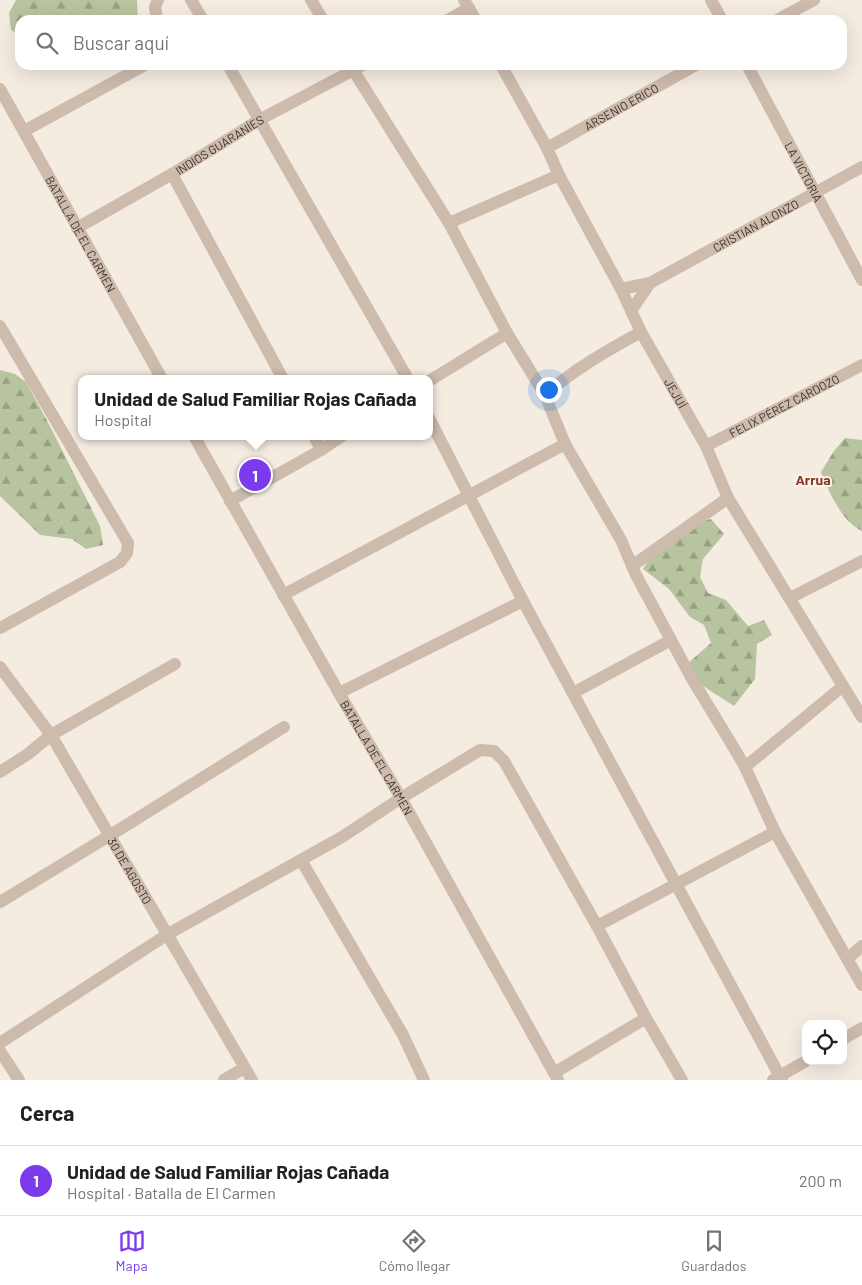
<!DOCTYPE html>
<html lang="es">
<head>
<meta charset="utf-8">
<style>
  :root { --surface:#fff; --page:#f6f6f6; --text:#202124; --muted:#757577; --line:#e0e0e0; --accent:#7c3aed }
  body { margin:0; font-family:Barlow,sans-serif; background:var(--page); color:var(--text) }
  .controls { position:absolute; right:15px; bottom:15px; display:grid; overflow:hidden; border-radius:10px; box-shadow:0 5px 20px #0002 }
  .controls button { width:45px; height:45px; display:grid; place-items:center; padding:0; border:0; border-bottom:1px solid var(--line); background:var(--surface); color:var(--text); font:25px sans-serif }
  .you { position:absolute; left:548px; top:389px; width:18px; height:18px; margin:-12px; border:4px solid #fff; border-radius:50%; background:#1a73e8; box-shadow:0 0 0 8px #1a73e833 }
  .badge { display:grid; place-items:center; width:32px; height:32px; border-radius:50%; background:var(--accent); color:#fff; font-size:16px; font-weight:700 }
  .pin { position:absolute; translate:-50% -50%; border:2px solid #fff; box-shadow:0 1px 5px #0006 }
  .popup { position:absolute; left:78px; top:375px; width:355px; height:65px; box-sizing:border-box; display:grid; place-content:center; border-radius:10px; background:var(--surface); filter:drop-shadow(0 1px 4px #0005); font-size:16px; white-space:nowrap; color:var(--muted) }
  .popup b { font-size:19px; color:var(--text) }
  .popup::after { content:''; position:absolute; left:50%; top:100%; margin-left:-10px; border:10px solid transparent; border-top-color:var(--surface) }
  .list { margin:0; padding:0; list-style:none }
  h2 { display:flex; justify-content:space-between; align-items:center; height:65px; margin:0; padding:0 20px; font-size:21px }
  h2 small { font-size:16px; font-weight:400; color:var(--muted) }
  .list li { display:grid; grid-template-columns:32px 1fr auto; gap:15px; align-items:center; box-sizing:border-box; height:70px; padding:0 20px; border-top:1px solid var(--line) }
  .list b { display:block; font-size:19px; white-space:nowrap }
  .list p { margin:0; font-size:16px; white-space:nowrap; color:var(--muted) }
  .list em { font-size:16px; font-style:normal; color:var(--muted) }
  .icon { flex:none; width:28px; height:28px; fill:none; stroke:currentColor; stroke-width:2; stroke-linecap:round; stroke-linejoin:round }
  .map { position:relative; flex:none; width:862px; height:1080px; overflow:hidden }
  .search { position:absolute; background:var(--surface); box-shadow:0 5px 20px #0002; left:15px; right:15px; top:15px; height:55px; display:flex; align-items:center; gap:12px; box-sizing:border-box; padding:0 18px; border-radius:15px; color:var(--muted); font-size:19px }
  .sheet { height:135px; background:var(--surface) }
  nav { display:flex; justify-content:space-around; align-items:center; box-sizing:border-box; height:70px; border-top:1px solid var(--line); background:var(--surface); font-size:14px; color:var(--muted) }
  nav a { display:grid; justify-items:center; gap:2px }
  nav .on { color:var(--accent) }
  .map>svg:first-child { display:block }
  .forest { fill:url(#forest-firs) }
  .lines { fill:none; stroke-linecap:round; stroke-linejoin:round }
  .minor { stroke:#cdbbac; stroke-width:12 }
  .labels { text-anchor:middle; dominant-baseline:central; stroke-width:4; stroke-linejoin:round; paint-order:stroke }
  .street-label { font-size:12px; fill:#3b302b; stroke:#fbf5ee }
  .neighbourhood-label { font-size:14px; font-weight:bold; fill:#8c3b22; stroke:#fbf5ee }
</style>
</head>
<body>
<div class="map">
<svg width="862" height="1080" viewBox="0 0 862 1080">
  <defs>
    <pattern id="forest-firs" width="22" height="20" patternUnits="userSpaceOnUse" patternTransform="scale(1.25)"><rect width="22" height="20" fill="#b8c4a0"/><path d="M5 1l3.5 6h-7zM16 11l3.5 6h-7z" fill="#97a083"/></pattern>
  </defs>
  <rect width="100%" height="100%" fill="#f4ebe1"/>
  <g class="forest">
    <path d="M 16,0 L 137,0 L 138,20 L 20,20 L 20,35 L 11,30 L 9,13 Z"/>
    <path d="M 0,370 L 15,374 L 26,382 L 51,428 L 100,526 L 103,545 L 86,549 L 72,539 L 40,535 L 0,496 Z"/>
    <path d="M 845,438 L 862,440 L 862,531 C 842,522 829,492 821,472 L 834,451 Z"/>
    <path d="M 711,519 L 724,534 L 703,559 L 700,577 L 708,593 L 726,600 L 748,626 L 764,620 L 772,635 L 757,644 L 755,679 L 734,706 L 692,679 L 687,664 L 711,643 L 704,625 L 690,617 L 669,589 L 643,569 L 652,555 L 693,524 Z"/>
  </g>
  <g class="lines">
    <g class="minor">
      <path d="M 191,0 L 203,20"/>
      <path d="M 311,0 L 323,20"/>
      <path d="M 464,0 L 476,20"/>
      <path d="M 711,0 L 722,20"/>
      <path d="M 157,20 L 155,7 L 158,0"/>
      <path d="M 448,20 L 469,8"/>
      <path d="M 777,20 L 814,0"/>
      <path d="M 228,65 L 408,379"/>
      <path id="s1" d="M 501,65 L 547,148 L 559,175 L 621,289 L 641,332 L 706,446 L 728,498 L 862,717"/>
      <path id="s2" d="M 747,65 L 862,280"/>
      <path id="s3" d="M 0,89 L 162,379"/>
      <path d="M 24,131 L 145,65"/>
      <path id="s4" d="M 547,148 L 696,65"/>
      <path d="M 172,174 L 283,379"/>
      <path d="M 449,223 L 559,175"/>
      <path id="s5" d="M 77,228 L 172,174 L 259,120 L 363,65"/>
      <path id="s6" d="M 621,289 L 650,283 L 862,167"/>
      <path d="M 631,311 L 650,283"/>
      <path d="M 0,326 L 128,543 L 127,553 L 120,562 L 0,628"/>
      <path d="M 429,381 L 507,333"/>
      <path d="M 545,395 C 574,369 607,351 641,332"/>
      <path d="M 429,418 L 523,601 L 782,1080"/>
      <path id="s7" d="M 194,436 L 339,693 L 401,798 L 558,1080"/>
      <path d="M 314,436 L 321,450"/>
      <path d="M 565,444 L 621,540 L 636,575 L 692,679 L 734,748 L 745,767 L 775,832 L 862,985"/>
      <path id="s8" d="M 706,446 L 862,365"/>
      <path d="M 230,501 L 321,450 L 342,436"/>
      <path d="M 632,566 L 728,498"/>
      <path d="M 283,595 L 565,444 L 545,395 L 507,333 L 449,223 L 350,65"/>
      <path d="M 790,598 L 862,561"/>
      <path id="s9" d="M 0,667 L 51,735 L 252,1080"/>
      <path d="M 339,693 L 523,601"/>
      <path d="M 573,693 L 671,640"/>
      <path d="M 745,767 L 843,686"/>
      <path d="M 0,772 L 28,754 L 51,735 L 175,664"/>
      <path d="M 301,860 L 403,1035 L 424,1080"/>
      <path d="M 0,902 L 109,836 L 284,727"/>
      <path d="M 597,926 L 775,832"/>
      <path d="M 847,959 L 862,946"/>
      <path d="M 646,1018 L 682,1080"/>
      <path d="M 843,1039 L 862,1028"/>
      <path d="M 0,1043 L 168,934 L 342,837 L 401,798 L 480,750 L 494,751 L 504,761 L 597,926 L 646,1018 L 554,1073"/>
      <path d="M 0,1051 L 19,1080"/>
      <path d="M 224,1080 L 244,1068"/>
      <path d="M 773,1080 L 806,1061"/>
    </g>
  </g>
  <g class="labels">
    <g class="street-label">
      <text stroke="none"><textPath href="#s4" startOffset="85">ARSENIO ERICO</textPath></text>
      <text stroke="none"><textPath href="#s5" startOffset="165">INDIOS GUARANÍES</textPath></text>
      <text stroke="none"><textPath href="#s2" startOffset="121">LA VICTORIA</textPath></text>
      <text stroke="none"><textPath href="#s6" startOffset="150">CRISTIAN ALONZO</textPath></text>
      <text stroke="none"><textPath href="#s3" startOffset="166">BATALLA DE EL CARMEN</textPath></text>
      <text stroke="none"><textPath href="#s1" startOffset="372">JEJUÍ</textPath></text>
      <text stroke="none"><textPath href="#s8" startOffset="88">FELIX PÉREZ CARDOZO</textPath></text>
      <text stroke="none"><textPath href="#s7" startOffset="370">BATALLA DE EL CARMEN</textPath></text>
      <text stroke="none"><textPath href="#s9" startOffset="242">30 DE AGOSTO</textPath></text>
    </g>
    <g class="neighbourhood-label">
      <text x="813" y="479">Arrua</text>
    </g>
  </g>
</svg>
<div class="controls">
<button><svg class="icon" aria-label="locate" viewBox="0 0 24 24"><circle cx="12" cy="12" r="6"/><path d="M12 2v4M12 18v4M2 12h4M18 12h4"/></svg></button>
</div>
<div class="you"></div>
<div class="pin badge" style="left:255px;top:475px">1</div>
<div class="popup"><b>Unidad de Salud Familiar Rojas Cañada</b>Hospital</div>
<div class="search"><svg class="icon" aria-label="search" viewBox="0 0 24 24"><circle cx="10" cy="10" r="6"/><path d="M15 15l6 6"/></svg>Buscar aquí</div>
</div>
<section class="sheet">
<h2>Cerca<small></small></h2>
<ul class="list">
<li><span class="badge">1</span><div><b>Unidad de Salud Familiar Rojas Cañada</b><p>Hospital · Batalla de El Carmen</p></div><em>200 m</em></li>
</ul>
</section>
<nav>
<a class="on"><svg class="icon" aria-label="map" viewBox="0 0 24 24"><path d="M3 6l6-2 6 2 6-2v14l-6 2-6-2-6 2zM9 4v14M15 6v14"/></svg>Mapa</a>
<a><svg class="icon" aria-label="directions" viewBox="0 0 24 24"><path d="M12 3l9 9-9 9-9-9zM9 14v-3h6M13 9l2 2-2 2"/></svg>Cómo llegar</a>
<a><svg class="icon" aria-label="saved" viewBox="0 0 24 24"><path d="M7 4h10v16l-5-4-5 4z"/></svg>Guardados</a>
</nav>
</body>
</html>
